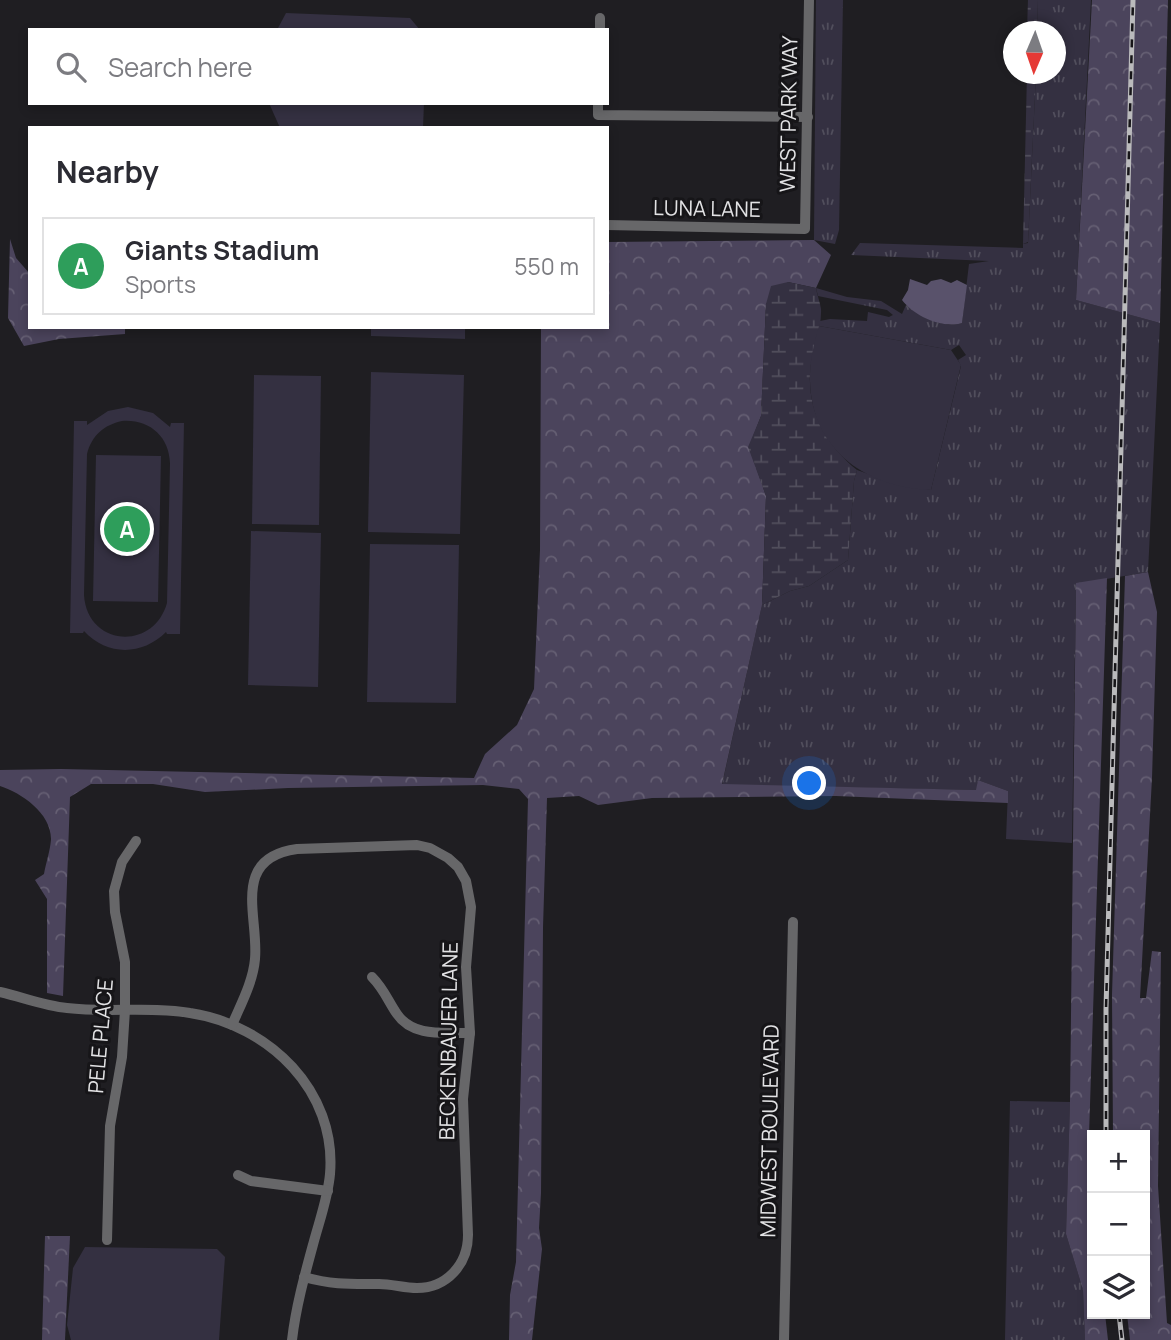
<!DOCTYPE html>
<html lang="en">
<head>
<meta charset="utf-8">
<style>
  :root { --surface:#fff; --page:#f2f2f3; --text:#2b2b33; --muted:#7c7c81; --line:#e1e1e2; --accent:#b45309 }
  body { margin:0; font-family:Manrope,sans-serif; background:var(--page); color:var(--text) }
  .controls { position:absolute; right:21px; bottom:21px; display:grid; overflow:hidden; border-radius:0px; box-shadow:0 4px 10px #0003 }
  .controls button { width:63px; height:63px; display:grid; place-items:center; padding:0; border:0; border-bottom:2px solid var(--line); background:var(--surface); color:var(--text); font:35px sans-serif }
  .compass { position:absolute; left:1003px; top:21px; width:63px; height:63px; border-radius:50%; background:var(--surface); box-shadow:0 4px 10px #0003; rotate:182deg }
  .you { position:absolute; left:810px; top:784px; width:24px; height:24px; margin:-18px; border:5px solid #fff; border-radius:50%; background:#1a73e8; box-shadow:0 0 0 10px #1a73e833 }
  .badge { display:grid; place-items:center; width:46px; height:46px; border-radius:50%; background:var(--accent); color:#fff; font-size:23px; font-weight:700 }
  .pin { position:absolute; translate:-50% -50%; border:4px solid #fff; box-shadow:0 2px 7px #0006 }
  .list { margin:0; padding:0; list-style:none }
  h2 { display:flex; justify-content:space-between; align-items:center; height:91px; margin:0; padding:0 28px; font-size:30px }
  h2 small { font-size:23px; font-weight:400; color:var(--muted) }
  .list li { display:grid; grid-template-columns:46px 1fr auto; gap:21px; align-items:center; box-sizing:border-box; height:98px; margin:0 14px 14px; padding:0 14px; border:2px solid var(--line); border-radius:0px }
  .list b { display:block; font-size:26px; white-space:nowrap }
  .list p { margin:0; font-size:23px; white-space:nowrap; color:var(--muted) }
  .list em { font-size:23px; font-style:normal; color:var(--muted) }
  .icon { flex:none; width:38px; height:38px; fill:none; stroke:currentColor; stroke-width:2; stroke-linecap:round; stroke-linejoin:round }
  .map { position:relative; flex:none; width:1171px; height:1340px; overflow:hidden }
  .search { position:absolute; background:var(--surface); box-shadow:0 4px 10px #0003; left:28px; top:28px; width:581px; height:77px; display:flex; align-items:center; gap:18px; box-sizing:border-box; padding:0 24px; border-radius:0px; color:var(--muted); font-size:26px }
  .panel { position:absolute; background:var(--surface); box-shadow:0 4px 10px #0003; left:28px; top:126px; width:581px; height:203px; border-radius:0px }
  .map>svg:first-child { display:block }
  .grass { fill:url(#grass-tufts) }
  .forest { fill:url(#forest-crowns) }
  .wetland { fill:url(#wetland-marsh) }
  .pitch { fill:#343041; fill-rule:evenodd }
  .water { fill:#59526b }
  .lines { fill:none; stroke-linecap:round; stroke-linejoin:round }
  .minor { stroke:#676769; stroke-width:10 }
  .rail-casing { stroke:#bababc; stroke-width:5 }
  .rail { stroke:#161518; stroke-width:2.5; stroke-dasharray:8; stroke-linecap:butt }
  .labels { text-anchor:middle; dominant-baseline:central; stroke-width:6; stroke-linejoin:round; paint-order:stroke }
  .street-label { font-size:21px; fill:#e2e2e4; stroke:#161518 }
</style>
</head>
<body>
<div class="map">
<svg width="1171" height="1340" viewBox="0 0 1171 1340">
  <defs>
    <pattern id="grass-tufts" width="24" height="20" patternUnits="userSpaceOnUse" patternTransform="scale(1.75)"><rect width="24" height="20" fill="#343041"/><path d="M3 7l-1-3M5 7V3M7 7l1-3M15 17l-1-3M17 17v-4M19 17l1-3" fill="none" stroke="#514e5c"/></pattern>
    <pattern id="forest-crowns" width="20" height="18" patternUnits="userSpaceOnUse" patternTransform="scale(1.75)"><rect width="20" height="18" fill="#4b445c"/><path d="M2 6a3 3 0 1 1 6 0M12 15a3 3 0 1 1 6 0" fill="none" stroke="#655f73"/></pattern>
    <pattern id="wetland-marsh" width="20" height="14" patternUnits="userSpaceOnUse" patternTransform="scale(1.75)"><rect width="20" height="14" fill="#343041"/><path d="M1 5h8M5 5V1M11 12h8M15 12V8" fill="none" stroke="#514e5c"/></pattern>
  </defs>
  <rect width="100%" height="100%" fill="#1f1e22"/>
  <g class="grass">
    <path d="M 816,0 L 843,0 L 839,230 L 835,244 L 814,240 Z"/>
    <path d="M 1038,0 L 1091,0 L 1076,300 L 1160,323 L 1148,572 L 1076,584 L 1072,843 L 1006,839 L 1008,791 L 978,780 L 977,790 L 722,785 L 762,605 L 790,591 L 809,586 L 848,560 L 854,481 L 857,470 L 888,481 L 931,490 L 961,366 L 958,360 L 966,355 L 959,345 L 951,350 L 819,326 L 820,321 L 830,319 L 867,321 L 868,312 L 889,317 L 893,315 L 887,310 L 818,296 L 816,288 L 847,297 L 881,301 L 902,314 L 906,305 C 920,316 943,329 962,323 L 969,264 L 989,261 L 851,255 L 860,243 L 1023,248 L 1023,244 L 1028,243 L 1036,74 L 1056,74 L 1056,32 L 1037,31 Z"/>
    <path d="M 1010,1101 L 1070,1102 L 1066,1234 L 1083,1290 L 1085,1340 L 1005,1340 Z"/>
  </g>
  <g class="forest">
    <path d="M 1092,0 L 1168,0 L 1160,323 L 1076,300 Z"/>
    <path d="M 10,239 L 16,258 L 30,274 L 30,327 L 125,327 L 125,334 L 59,339 L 24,346 L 8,318 Z"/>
    <path d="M 814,240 L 831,255 L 816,288 L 788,282 L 766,304 L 761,416 L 749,447 L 766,496 L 762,605 L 722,784 L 976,790 L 978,780 L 1008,791 L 1008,803 L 836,796 L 652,798 L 598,805 L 579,796 L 547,798 L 543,927 L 541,1193 L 539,1228 L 542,1249 L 532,1340 L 509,1340 L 510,1295 L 516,1262 L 528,799 L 519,789 L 483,785 L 288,788 L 205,792 L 153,784 L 91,784 L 70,797 L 63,996 L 47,993 L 47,899 L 35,880 L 44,874 C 46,863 50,851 51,840 C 52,814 22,793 0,786 L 0,770 L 61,769 L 474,778 L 485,754 L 517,725 L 534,689 L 540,550 L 541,327 L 607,327 L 607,242 Z"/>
    <path d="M 1148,572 L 1157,612 L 1152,778 L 1140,998 L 1146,998 L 1152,951 L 1161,952 L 1158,1186 L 1167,1323 L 1171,1325 L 1171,1340 L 1130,1340 L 1127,1314 L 1145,1314 L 1145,1135 L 1113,1135 L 1112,995 L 1125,576 Z"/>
    <path d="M 1107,578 L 1089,1136 L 1092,1169 L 1092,1314 L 1105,1314 L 1108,1340 L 1085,1340 L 1083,1290 L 1066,1234 L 1070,1102 L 1076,583 Z"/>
    <path d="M 45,1236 L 70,1236 L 65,1340 L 42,1340 Z"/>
  </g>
  <g class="wetland">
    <path d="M 1028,0 L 1038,0 L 1037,31 L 1027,31 Z"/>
    <path d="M 1027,74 L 1036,74 L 1028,242 L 1023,244 Z"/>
    <path d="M 788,282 L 816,288 C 817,295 820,302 821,309 C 822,330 811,352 810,373 C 808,413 827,446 857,470 L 854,481 L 848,560 L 809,586 L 790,591 L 762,605 L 766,496 L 748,447 L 761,416 L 766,304 L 771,286 Z"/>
  </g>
  <g class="pitch">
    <path d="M 286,13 L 410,18 L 420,30 L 277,30 Z"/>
    <path d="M 269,103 L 424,103 L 423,128 L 280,128 Z"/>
    <path d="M 819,326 L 951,350 L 961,365 L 931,490 C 863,487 808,447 810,374 C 810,358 815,341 819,326 Z"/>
    <path d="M 371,327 L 465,327 L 465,339 L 371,336 Z"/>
    <path d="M 371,372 L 464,375 L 460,534 L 368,532 Z"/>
    <path d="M 254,375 L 321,376 L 319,525 L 252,524 Z"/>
    <path d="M 128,407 L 153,413 L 170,427 L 171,423 L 184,423 L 180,634 L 167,634 L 166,632 C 142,656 107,656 84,631 L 83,633 L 70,633 L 74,421 L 87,421 L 87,425 L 108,411 ZM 122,421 C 149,419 169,436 170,463 L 167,603 C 153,652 87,646 84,595 L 87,454 C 92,435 104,425 122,421 Z"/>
    <path d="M 96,455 L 161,456 L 158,602 L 93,601 Z"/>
    <path d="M 251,531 L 321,533 L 318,687 L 248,685 Z"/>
    <path d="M 370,544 L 459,545 L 456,703 L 367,702 Z"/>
    <path d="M 85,1247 L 217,1249 L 225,1257 L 219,1340 L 71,1340 L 67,1325 L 73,1268 Z"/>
  </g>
  <path class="water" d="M 910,279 L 927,285 L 931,281 L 941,279 L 951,283 L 957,280 L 967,285 L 962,323 C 942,329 914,316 902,300 L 908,290 Z"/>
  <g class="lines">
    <g class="minor">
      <path d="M 600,30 L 600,18"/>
      <path d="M 598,103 L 598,115 L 808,117"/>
      <path d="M 607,225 L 805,229 L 809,0"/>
      <path d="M 372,977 C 384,989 388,1001 397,1014 C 413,1038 446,1032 470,1033"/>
      <path d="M 0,992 C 22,997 45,1006 67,1008 C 108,1013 150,1006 190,1013 C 269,1025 337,1091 330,1174 C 328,1197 320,1219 314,1241 C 305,1274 296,1306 292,1340"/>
      <path d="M 232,1025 C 241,1004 253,982 255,959 C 259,917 230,858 297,849 L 417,845 L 430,848 L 448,858 L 458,867 L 466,881 L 471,907 L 466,967 L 470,1033 L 463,1099 L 468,1235 C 468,1264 447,1288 417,1288 C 404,1288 392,1284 379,1284 C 350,1284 333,1285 304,1277"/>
      <path d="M 238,1175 L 251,1181 L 328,1191"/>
      <path d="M 107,1240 L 110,1126 L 122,1057 L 125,1010 L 125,962 L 115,912 L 114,891 L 122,862 L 136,841"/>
      <path d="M 784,1340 L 793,922"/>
    </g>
    <defs>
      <g id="rail">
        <path d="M 1106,1135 L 1106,1009 L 1133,0"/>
        <path d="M 1119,1314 L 1122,1340"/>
      </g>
    </defs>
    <use href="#rail" class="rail-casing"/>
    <use href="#rail" class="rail"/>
  </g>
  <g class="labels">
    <g class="street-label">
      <text transform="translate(788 114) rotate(-89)">WEST PARK WAY</text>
      <text transform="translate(707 208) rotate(1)">LUNA LANE</text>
      <text transform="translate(100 1036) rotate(-85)">PELE PLACE</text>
      <text transform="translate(448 1041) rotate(-89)">BECKENBAUER LANE</text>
      <text transform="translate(769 1131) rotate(-89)">MIDWEST BOULEVARD</text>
    </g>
  </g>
</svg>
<div class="controls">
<button>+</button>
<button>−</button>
<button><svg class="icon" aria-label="layers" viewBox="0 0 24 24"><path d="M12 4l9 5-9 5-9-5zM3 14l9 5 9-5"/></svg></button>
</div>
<svg class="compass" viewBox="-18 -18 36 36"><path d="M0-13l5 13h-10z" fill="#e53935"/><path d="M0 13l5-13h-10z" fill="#7c7c81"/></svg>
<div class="you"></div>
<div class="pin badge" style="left:127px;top:529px;background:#2e9e5b">A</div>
<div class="search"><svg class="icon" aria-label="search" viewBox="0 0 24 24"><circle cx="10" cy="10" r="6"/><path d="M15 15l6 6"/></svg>Search here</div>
<section class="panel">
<h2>Nearby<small></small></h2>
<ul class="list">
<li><span class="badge" style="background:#2e9e5b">A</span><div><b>Giants Stadium</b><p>Sports</p></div><em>550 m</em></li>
</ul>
</section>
</div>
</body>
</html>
